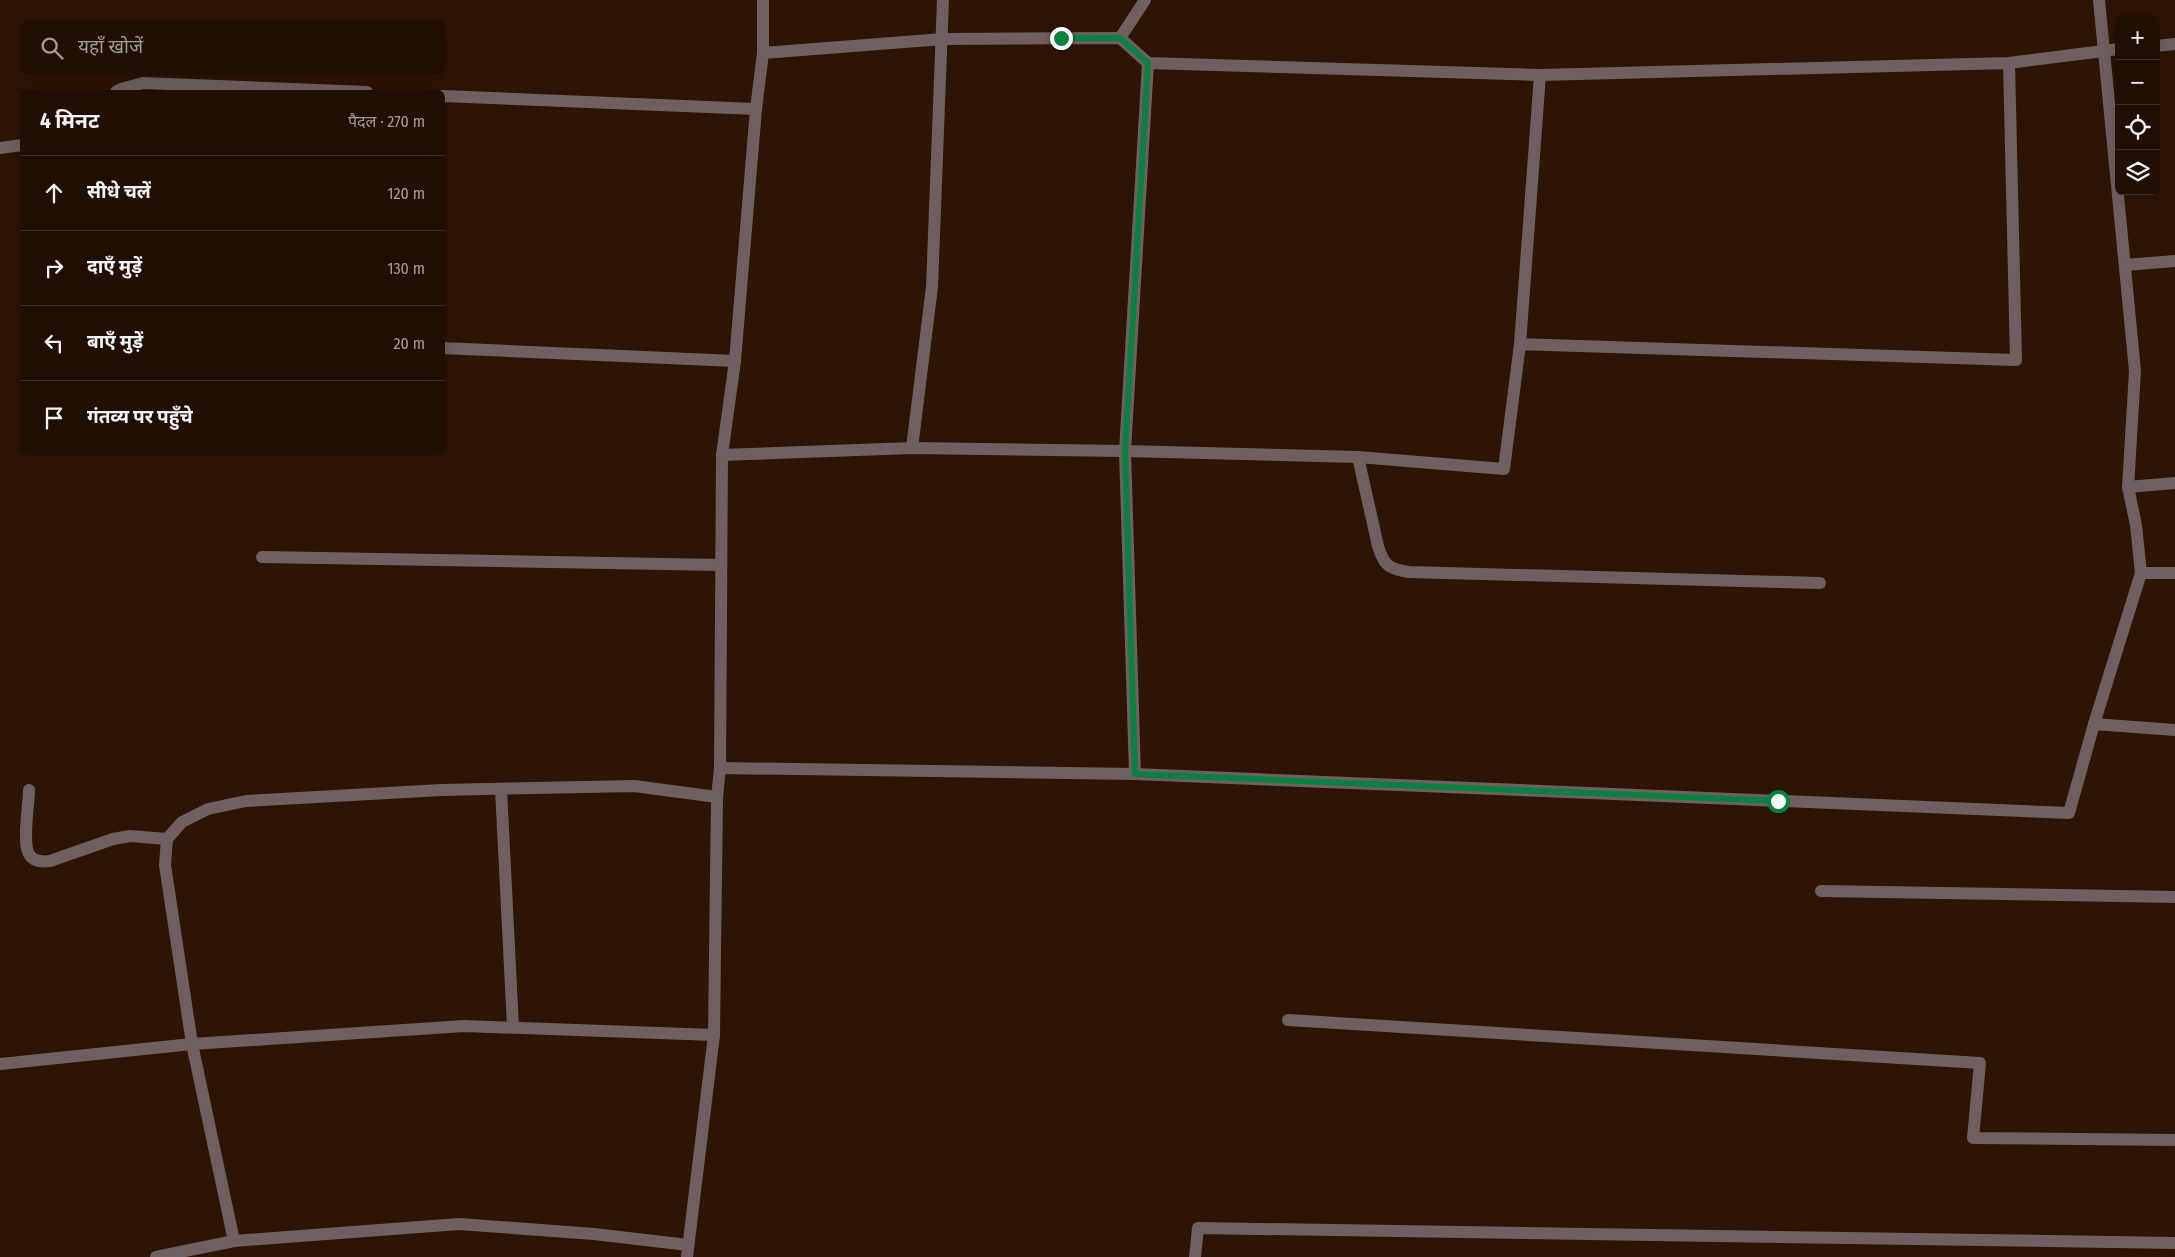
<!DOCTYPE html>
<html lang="hi">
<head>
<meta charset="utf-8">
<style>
  :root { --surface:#220f04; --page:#2a180e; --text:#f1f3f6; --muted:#a29c9a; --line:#3f2f26 }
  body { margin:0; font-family:"Fira Sans Condensed","Noto Sans Devanagari",sans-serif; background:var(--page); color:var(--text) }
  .controls { position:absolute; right:15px; top:15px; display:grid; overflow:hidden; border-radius:8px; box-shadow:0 5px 20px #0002 }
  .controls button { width:45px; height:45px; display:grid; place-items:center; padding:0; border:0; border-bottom:1px solid var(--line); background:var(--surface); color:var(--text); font:25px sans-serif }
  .stop { position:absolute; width:15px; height:15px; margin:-11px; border:4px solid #0b8043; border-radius:50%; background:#fff }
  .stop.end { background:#0b8043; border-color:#fff; box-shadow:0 1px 5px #0008 }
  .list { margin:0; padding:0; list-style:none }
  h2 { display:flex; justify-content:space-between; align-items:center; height:65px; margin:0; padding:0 20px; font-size:21px }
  h2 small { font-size:16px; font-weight:400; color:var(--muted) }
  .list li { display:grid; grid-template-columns:32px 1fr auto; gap:15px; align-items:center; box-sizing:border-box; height:75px; padding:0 20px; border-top:1px solid var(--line) }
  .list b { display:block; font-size:19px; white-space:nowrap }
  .list em { font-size:16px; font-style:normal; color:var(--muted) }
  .icon { flex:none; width:28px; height:28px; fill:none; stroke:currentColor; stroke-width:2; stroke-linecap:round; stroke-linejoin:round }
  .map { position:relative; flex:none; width:2175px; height:1257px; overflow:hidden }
  .search { position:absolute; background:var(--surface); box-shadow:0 5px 20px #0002; left:20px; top:20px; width:425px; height:55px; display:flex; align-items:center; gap:12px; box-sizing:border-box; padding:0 18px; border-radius:8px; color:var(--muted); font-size:19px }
  .panel { position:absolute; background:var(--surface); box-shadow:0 5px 20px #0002; left:20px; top:90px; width:425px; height:365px; border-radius:8px }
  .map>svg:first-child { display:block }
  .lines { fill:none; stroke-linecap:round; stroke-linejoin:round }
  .street { stroke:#705f60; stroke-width:12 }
  .route { stroke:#0b8043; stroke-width:6 }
</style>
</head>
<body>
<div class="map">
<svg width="2175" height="1257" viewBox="0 0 2175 1257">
  <rect width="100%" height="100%" fill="#2e1405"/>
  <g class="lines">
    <g class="street">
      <path d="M 2099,0 L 2135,371 L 2128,487"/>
      <path d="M 1120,38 L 1145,0"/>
      <path d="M 2156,46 L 2175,44"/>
      <path d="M 763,53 L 943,39 L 1120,38 L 1148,63 L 1540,75 L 2009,63 L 2119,49"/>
      <path d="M 116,92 L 121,89 L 143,83 L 367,92"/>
      <path d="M 442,96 L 756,109"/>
      <path d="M 0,148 L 22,145"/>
      <path d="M 2125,265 L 2175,261"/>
      <path d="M 1520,344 L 1540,75"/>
      <path d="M 442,348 L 735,361"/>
      <path d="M 912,448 L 932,287 L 943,0"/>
      <path d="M 722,455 L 912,448 L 1125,451 L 1358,457 L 1504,469 L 1520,344 L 2016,360 L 2009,63"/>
      <path d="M 1358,457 L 1378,546 C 1384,566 1389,569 1409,572 L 1820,583"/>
      <path d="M 262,557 L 721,565"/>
      <path d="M 2141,573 L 2175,573"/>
      <path d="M 2094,724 L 2141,573 L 2136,525 L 2128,487 L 2175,483"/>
      <path d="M 720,768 L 1135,774 L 2069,813 L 2094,724 L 2175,730"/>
      <path d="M 1135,774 L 1125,451 L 1148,63"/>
      <path d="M 501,789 L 513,1027"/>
      <path d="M 29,790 C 29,804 22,843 29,854 C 33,862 42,862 50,861 L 113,839 L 130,836 L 167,839"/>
      <path d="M 1821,891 L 2175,897"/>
      <path d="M 1288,1020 L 1980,1063 L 1973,1138 L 2175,1140"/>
      <path d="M 0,1064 L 192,1044 L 464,1026 L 714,1035"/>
      <path d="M 234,1241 L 459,1224 L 594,1234 L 688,1245"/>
      <path d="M 156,1257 L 234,1241 L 192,1044 L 165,865 L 167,839 L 182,822 L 208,809 L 246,801 L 441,790 L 634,786 L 717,797"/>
      <path d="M 687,1257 L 714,1035 L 717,797 L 720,768 L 722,455 L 735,361 L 756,109 L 763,53 L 763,0"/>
      <path d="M 1195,1257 L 1198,1228 L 2175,1243"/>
    </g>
  </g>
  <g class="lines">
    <path class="route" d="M 1061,38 L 1120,38 L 1148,63 L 1125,451 L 1135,774 L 1778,801"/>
  </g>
</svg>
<div class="controls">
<button>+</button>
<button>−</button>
<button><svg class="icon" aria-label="locate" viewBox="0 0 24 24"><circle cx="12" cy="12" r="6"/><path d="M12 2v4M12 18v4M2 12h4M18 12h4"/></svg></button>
<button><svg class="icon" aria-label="layers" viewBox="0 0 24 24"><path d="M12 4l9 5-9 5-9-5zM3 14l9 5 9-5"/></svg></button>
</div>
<div class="stop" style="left:1778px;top:801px"></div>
<div class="stop end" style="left:1061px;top:38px"></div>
<div class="search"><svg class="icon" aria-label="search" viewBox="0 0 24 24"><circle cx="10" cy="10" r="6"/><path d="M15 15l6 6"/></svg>यहाँ खोजें</div>
<section class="panel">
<h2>4 मिनट<small>पैदल · 270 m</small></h2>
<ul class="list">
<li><svg class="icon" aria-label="ahead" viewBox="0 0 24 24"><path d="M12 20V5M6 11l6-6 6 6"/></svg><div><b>सीधे चलें</b></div><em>120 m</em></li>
<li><svg class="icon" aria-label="right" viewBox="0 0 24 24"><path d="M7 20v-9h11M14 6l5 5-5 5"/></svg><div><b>दाएँ मुड़ें</b></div><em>130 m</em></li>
<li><svg class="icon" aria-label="left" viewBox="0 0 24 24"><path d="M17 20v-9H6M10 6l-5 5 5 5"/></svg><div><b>बाएँ मुड़ें</b></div><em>20 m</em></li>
<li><svg class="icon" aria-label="arrive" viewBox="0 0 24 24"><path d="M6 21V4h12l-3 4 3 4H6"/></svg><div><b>गंतव्य पर पहुँचे</b></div></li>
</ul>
</section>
</div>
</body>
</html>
